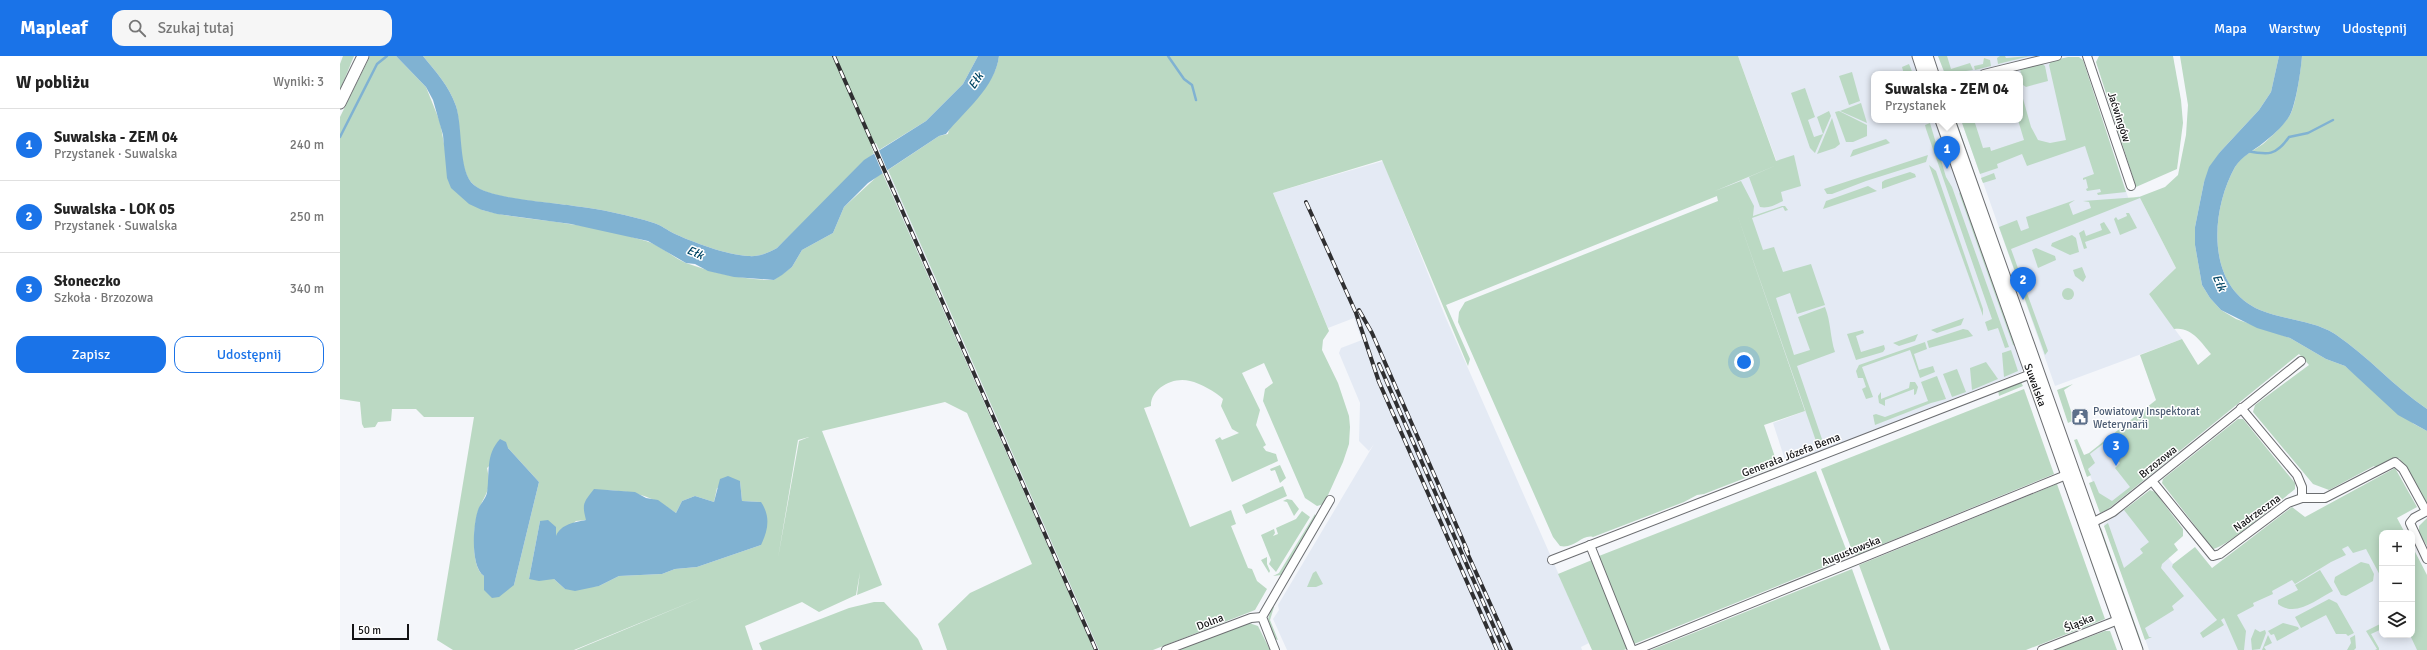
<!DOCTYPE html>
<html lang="pl">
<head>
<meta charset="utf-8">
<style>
  :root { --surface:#fff; --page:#f6f6f6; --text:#222; --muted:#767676; --line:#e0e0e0; --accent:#1a73e8 }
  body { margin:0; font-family:Signika,sans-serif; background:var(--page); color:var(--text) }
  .controls { position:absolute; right:12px; bottom:12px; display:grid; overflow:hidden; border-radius:8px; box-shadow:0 2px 10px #0003 }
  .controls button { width:36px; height:36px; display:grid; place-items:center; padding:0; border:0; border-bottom:1px solid var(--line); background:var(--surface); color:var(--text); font:20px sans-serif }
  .scale { position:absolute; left:12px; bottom:10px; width:57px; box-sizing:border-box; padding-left:4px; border:2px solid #131315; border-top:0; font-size:11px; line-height:14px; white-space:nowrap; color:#131315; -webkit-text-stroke:3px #fff; paint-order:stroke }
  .you { position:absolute; left:1404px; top:306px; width:14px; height:14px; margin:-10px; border:3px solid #fff; border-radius:50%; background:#1a73e8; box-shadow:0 0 0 6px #1a73e833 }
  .badge { display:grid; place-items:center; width:26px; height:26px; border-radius:50%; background:var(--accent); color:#fff; font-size:13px; font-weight:700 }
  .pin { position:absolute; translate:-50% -33px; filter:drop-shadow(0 1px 2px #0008) }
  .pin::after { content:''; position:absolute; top:21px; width:14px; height:12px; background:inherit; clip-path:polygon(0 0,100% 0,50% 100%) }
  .popup { position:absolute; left:1531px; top:15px; width:152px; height:52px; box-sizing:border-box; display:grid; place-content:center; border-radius:8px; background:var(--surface); filter:drop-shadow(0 1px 3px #0005); font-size:13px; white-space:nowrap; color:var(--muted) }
  .popup b { font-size:15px; color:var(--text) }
  .popup::after { content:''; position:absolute; left:50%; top:100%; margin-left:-8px; border:8px solid transparent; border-top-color:var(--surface) }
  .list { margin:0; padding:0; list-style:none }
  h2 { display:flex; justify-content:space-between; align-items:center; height:52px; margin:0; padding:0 16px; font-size:17px }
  h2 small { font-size:13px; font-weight:400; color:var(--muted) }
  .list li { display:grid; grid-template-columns:26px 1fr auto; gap:12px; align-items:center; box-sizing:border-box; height:72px; padding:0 16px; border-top:1px solid var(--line) }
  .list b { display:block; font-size:15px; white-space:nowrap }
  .list p { margin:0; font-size:13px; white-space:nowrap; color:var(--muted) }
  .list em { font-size:13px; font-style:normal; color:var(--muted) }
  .actions { display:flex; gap:8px; padding:12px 16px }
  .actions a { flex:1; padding:9px 0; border:1px solid var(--accent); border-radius:12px; text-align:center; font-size:14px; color:var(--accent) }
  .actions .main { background:var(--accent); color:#fff }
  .icon { flex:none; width:22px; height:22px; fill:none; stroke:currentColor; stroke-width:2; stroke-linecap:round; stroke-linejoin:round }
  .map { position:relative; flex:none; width:2087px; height:594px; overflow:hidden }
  header { display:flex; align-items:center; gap:24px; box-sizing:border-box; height:56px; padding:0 20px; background:var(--accent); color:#fff }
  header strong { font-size:19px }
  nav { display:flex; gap:22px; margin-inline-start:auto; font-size:14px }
  .search { width:280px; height:36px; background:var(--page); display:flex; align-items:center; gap:10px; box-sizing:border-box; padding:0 14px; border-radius:12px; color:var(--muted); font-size:15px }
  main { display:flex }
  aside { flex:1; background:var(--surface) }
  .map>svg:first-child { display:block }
  .built { fill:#e4eaf4 }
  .green { fill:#bbd9c3; fill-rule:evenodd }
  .water { fill:#80b2d2 }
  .pier { fill:#f4f6fa }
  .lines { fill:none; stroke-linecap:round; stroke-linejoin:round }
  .stream { stroke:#80b2d2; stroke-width:2.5 }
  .street-casing { stroke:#6c6e71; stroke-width:10 }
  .secondary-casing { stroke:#6c6e71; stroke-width:13 }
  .street { stroke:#fff; stroke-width:8 }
  .secondary { stroke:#fff; stroke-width:11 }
  .rail-casing { stroke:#2f2f31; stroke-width:4 }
  .rail { stroke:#fff; stroke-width:2.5; stroke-dasharray:8; stroke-linecap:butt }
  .labels { text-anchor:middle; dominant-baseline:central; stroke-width:3; stroke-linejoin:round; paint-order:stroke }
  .street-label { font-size:11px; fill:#131315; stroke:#fff }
  .service-label { font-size:11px; fill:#4e5e75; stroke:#fff; text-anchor:start }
  .water-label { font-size:12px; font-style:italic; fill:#014564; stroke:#fff }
</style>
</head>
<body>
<header>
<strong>Mapleaf</strong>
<div class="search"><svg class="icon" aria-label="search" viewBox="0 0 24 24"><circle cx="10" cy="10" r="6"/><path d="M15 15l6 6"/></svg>Szukaj tutaj</div>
<nav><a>Mapa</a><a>Warstwy</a><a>Udostępnij</a></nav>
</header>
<main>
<aside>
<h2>W pobliżu<small>Wyniki: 3</small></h2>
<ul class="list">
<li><span class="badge">1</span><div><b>Suwalska - ZEM 04</b><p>Przystanek · Suwalska</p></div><em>240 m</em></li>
<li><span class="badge">2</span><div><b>Suwalska - LOK 05</b><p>Przystanek · Suwalska</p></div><em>250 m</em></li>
<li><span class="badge">3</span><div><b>Słoneczko</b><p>Szkoła · Brzozowa</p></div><em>340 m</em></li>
</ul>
<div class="actions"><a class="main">Zapisz</a><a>Udostępnij</a></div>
</aside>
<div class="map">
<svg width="2087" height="594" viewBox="0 0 2087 594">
  <rect width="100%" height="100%" fill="#f4f6fa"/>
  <g class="built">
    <path d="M 1398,0 L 1573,0 L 1580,18 L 1534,18 L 1534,64 L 1596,64 L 1683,311 L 1681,316 L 1451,408 L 1446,407 L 1433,367 L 1465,355 L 1392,142 L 1379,147 L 1375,135 L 1438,109 Z"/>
    <path d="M 1598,0 L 1711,0 L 1767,78 L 1789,144 L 1799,140 L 1836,212 L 1809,238 L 1842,283 L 1715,330 L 1621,64 L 1680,64 L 1680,18 L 1605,18 Z"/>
    <path d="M 1043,105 L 1105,260 L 1249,587 L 1241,591 L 1242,594 L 947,594 L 933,563 L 939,554 L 938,549 L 1034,388 L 1029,395 L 1019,385 L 1020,347 L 999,297 L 1001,292 L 1022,284 L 1014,262 L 988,272 L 933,137 Z"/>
    <path d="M 551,121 L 605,245 L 759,594 L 754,594 L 546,124 Z"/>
    <path d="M 1779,374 L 1812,416 L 1772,447 L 1757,438 L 1744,403 Z"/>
    <path d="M 1788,451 L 1877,564 L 2023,481 L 2042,517 L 2042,579 L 2072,579 L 2072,574 L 2082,594 L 1809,594 L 1764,468 Z"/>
  </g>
  <g class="green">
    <path d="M 3,0 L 14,0 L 0,34 L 0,8 Z"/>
    <path d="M 30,0 L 56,0 L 86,31 L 100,66 L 105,93 L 142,154 C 171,162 200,163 229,168 C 255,171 282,178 306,185 C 320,189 332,201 346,207 C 375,217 402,224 434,224 L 452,211 L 462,194 L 493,177 L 504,151 L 542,116 L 754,594 L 607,594 L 598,568 L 630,537 L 692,508 L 627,357 L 605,346 L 482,375 L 542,529 L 517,539 L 520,516 L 516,539 L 479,556 L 462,546 L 405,570 L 413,594 L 236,594 L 363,541 L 234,594 L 113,594 L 97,584 L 134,361 L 84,361 L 76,353 L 52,353 L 51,365 L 38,366 L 35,371 L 24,372 L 22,368 L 20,346 L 0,343 L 0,61 ZM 469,381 L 459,385 L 438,502 L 458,384 ZM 168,392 L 199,426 L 174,529 L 144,530 L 144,520 C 130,512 133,467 139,453 C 142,444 148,438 149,427 C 149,422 148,417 147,412 ZM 400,425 L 402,445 L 421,446 L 421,489 L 357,511 L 335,513 L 322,518 L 279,520 L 259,530 L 225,533 L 214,523 L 189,523 L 200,465 L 216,481 L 236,465 L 247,464 L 254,434 C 288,434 308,437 336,457 L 342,445 L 355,440 L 374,446 L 377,432 Z"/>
    <path d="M 83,0 L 638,0 L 623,28 L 586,65 L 539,94 L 536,87 L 531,90 L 534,97 L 437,192 C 428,197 419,201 408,200 C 387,199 352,186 333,177 C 327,174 321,169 314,167 C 289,159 260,153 234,150 C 211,146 150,144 134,129 C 117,115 122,71 116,50 C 109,30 96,16 83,0 Z"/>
    <path d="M 659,0 L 1398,0 L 1436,105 L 1454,99 L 1461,130 L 1441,136 L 1443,145 C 1436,148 1429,153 1420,151 L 1409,121 L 1437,109 L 1375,135 L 1401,125 L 1414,150 L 1413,160 L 1442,150 L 1445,150 L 1448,154 L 1445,155 L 1443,151 L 1412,162 L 1423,194 L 1434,191 L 1443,216 L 1471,208 L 1485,249 L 1457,258 L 1450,237 L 1436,242 L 1454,299 L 1470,294 L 1458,261 L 1485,251 C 1491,266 1490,281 1495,296 L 1457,310 L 1483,386 L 1477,388 L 1396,155 L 1465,355 L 1424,369 L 1436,404 L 1436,408 L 1431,412 L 1364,438 L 1357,439 L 1344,446 L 1253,481 C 1242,478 1235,493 1220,490 L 1213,481 L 1118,266 L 1119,256 L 1125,246 L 1378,145 L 1377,140 L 1106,249 L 1130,303 L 1128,310 L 1042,104 L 933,137 L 989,275 L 983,284 L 982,294 L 998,327 L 1009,360 L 1010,371 L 1009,388 L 1003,406 L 984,448 L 977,450 L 965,442 L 923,345 L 925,333 L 933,327 L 924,307 L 902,317 L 920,354 L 916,369 L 926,389 L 923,391 L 926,395 L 936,398 L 938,405 L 892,426 L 875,384 L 880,381 L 882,384 L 899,377 L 892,373 L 881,350 L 883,343 C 876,336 860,327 850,325 C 833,320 810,333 811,350 L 804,352 L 850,471 L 891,454 L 896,468 L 891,470 L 908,512 L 912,513 L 917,525 L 927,533 L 915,554 L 813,594 L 759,594 L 548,114 L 599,80 L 608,78 C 610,61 655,36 659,0 Z"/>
    <path d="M 1598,0 L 1607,0 L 1611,13 L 1630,7 L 1633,14 L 1605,18 Z"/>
    <path d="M 1660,0 L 1665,0 L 1666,2 L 1690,0 L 1658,8 L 1657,2 Z"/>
    <path d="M 1759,0 L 1833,0 L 1841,44 L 1843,67 L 1837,113 L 1796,131 L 1756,6 Z"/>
    <path d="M 1840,0 L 1939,0 L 1931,36 L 1919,54 L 1880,96 L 1864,126 L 1855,171 L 1855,189 L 1862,229 L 1870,242 L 1881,254 L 1896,263 L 1950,282 L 1986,303 L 2005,310 L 2074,368 L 2087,375 L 2087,448 L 2059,402 L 2055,402 L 2036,412 L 2034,410 L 1989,434 L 1973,428 L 1913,356 L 1915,349 L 1969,309 L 1959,298 L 1767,454 L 1760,457 L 1749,427 L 1754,425 L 1759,437 L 1772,445 L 1790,431 L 1775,412 L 1780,407 L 1763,388 L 1750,398 L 1755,407 L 1748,413 L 1751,419 L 1747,421 L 1734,384 L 1737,383 L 1744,399 L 1749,397 L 1816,344 L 1800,299 L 1842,283 L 1858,309 L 1871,298 C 1861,286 1851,270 1834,273 L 1809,238 L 1836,212 L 1800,142 L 1671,193 L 1708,295 L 1705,299 L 1659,171 L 1677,164 L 1681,175 L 1689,172 L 1686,161 L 1735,144 L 1729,148 L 1733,159 L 1751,152 L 1749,146 L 1743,145 L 1799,141 L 1825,131 L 1838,119 L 1846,79 L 1848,49 Z"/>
    <path d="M 1962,0 L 2087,0 L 2087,353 C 2054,331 2028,300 1995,278 C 1973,264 1944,264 1920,254 C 1866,231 1870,156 1895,111 C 1901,100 1913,95 1923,88 C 1931,81 1944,69 1950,59 C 1956,50 1961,12 1962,0 Z"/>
    <path d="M 1728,1 L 1739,1 L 1743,4 L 1786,136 L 1758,139 L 1757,137 L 1761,136 L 1760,133 L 1747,135 L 1746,133 L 1748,132 L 1746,123 L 1743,124 L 1743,122 L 1754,118 L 1745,90 L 1687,110 L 1682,98 L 1657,108 L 1658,112 L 1640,118 L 1621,64 L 1634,64 L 1643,92 L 1650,91 L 1651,95 L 1684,84 L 1678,64 L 1680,32 L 1691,71 L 1698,84 L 1710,87 L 1726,84 L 1709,9 L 1711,5 Z"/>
    <path d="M 1644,2 L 1650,4 L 1651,10 L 1635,14 L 1634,10 L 1643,8 Z"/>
    <path d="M 1701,7 L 1705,10 L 1708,25 L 1686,31 L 1683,29 L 1680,13 Z"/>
    <path d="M 1569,8 L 1573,18 L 1564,18 L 1562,11 Z"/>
    <path d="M 1512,16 L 1520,45 L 1509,49 L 1499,20 Z"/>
    <path d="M 1465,32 L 1475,61 L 1468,64 L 1474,81 L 1483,78 L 1477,61 L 1489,55 L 1491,60 L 1475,97 L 1470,92 L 1451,37 Z"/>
    <path d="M 1521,47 L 1527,67 L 1500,55 Z"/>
    <path d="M 1499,55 L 1527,69 L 1527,80 L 1513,86 L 1506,86 L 1495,56 Z"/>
    <path d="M 1492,62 L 1500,88 L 1495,92 L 1477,98 Z"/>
    <path d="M 1614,64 L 1616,64 L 1640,133 L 1639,133 Z"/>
    <path d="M 1590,67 L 1606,121 L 1612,131 L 1669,291 L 1665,292 L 1658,272 L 1648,275 L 1645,266 L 1652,263 L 1586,73 L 1585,69 Z"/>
    <path d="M 1546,83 L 1550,87 L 1510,101 L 1513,94 Z"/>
    <path d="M 1588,99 L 1586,106 L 1526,125 L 1492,138 L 1487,138 L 1484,133 Z"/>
    <path d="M 1589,109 L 1596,115 L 1643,253 L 1643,260 Z"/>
    <path d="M 1570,116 L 1575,118 L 1576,121 L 1542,133 L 1542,126 L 1545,124 Z"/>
    <path d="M 1654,117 L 1656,123 L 1643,127 L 1641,122 Z"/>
    <path d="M 1528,130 L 1537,135 L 1483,153 L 1486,145 Z"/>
    <path d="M 1621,136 L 1676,290 L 1673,289 L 1619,137 Z"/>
    <path d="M 1786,157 L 1789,157 L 1797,172 L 1780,179 L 1774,163 L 1776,161 L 1778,164 L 1787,160 Z"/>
    <path d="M 1764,166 L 1771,177 L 1745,186 L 1747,192 L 1744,193 L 1739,177 L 1744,174 L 1746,180 L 1762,174 L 1760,168 Z"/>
    <path d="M 1732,179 L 1736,182 L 1739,196 L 1730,199 L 1711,190 L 1712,187 Z"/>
    <path d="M 1696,192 L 1715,200 L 1716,204 L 1698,212 L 1692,194 Z"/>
    <path d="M 1742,211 L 1746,221 L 1743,226 L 1735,220 L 1733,214 Z"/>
    <circle cx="1728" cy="238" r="6"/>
    <path d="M 1624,262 L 1621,269 L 1597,277 L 1591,274 Z"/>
    <path d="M 1623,273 L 1628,274 L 1633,280 L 1589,292 L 1587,285 Z"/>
    <path d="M 1523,274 L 1524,277 L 1516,280 L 1521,296 L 1544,289 L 1545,293 L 1543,296 L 1516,304 L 1507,278 Z"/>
    <path d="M 1578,278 L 1575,285 L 1559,290 L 1553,287 Z"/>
    <path d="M 1585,286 L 1587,293 L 1574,298 L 1579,314 L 1593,310 L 1595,316 L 1580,322 L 1570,294 L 1522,311 L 1533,341 L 1526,343 L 1522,333 L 1526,331 L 1523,322 L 1518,322 L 1516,315 L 1519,309 Z"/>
    <path d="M 1671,294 L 1678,315 L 1664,321 L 1662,297 Z"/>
    <path d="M 1646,306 L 1658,323 L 1632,334 L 1630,312 Z"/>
    <path d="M 1617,313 L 1626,336 L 1612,341 L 1603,318 Z"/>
    <path d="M 1597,320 L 1606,343 L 1591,347 L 1535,369 L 1533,359 L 1536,358 L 1545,361 L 1588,345 L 1581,326 Z"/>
    <path d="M 1570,326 L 1575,326 L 1578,331 L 1576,338 L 1574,339 L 1574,333 L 1545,344 L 1545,350 L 1539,347 L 1538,340 L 1541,336 L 1541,343 L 1569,332 Z"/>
    <path d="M 1681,326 L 1683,330 L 1659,340 L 1658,334 Z"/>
    <path d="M 1733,328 L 1724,334 L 1734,364 L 1728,367 L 1717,334 Z"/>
    <path d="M 1684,333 L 1714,418 L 1516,499 L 1513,497 L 1481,413 Z"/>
    <path d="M 1898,363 L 1903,363 L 1955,427 L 1955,433 C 1941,444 1887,491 1873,493 L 1822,427 L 1823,423 Z"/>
    <path d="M 940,409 L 946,422 L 940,427 L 935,414 L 931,415 L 930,413 Z"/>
    <path d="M 2055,412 L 2077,451 L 2057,462 L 2065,477 L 2042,477 L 2042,523 L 2026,493 L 2013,497 L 2008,490 L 2002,493 L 2006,499 L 1991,506 L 1955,528 L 1952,524 L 1932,535 L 1933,538 L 1913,547 L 1914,550 L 1897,559 L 1906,575 L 1904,594 L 1898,594 L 1884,562 L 1881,564 L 1884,569 L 1863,582 L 1860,577 L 1877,564 L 1832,511 L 1833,508 L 1855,491 L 1872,512 L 1952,451 L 1965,461 Z"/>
    <path d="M 1476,415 L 1509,501 L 1294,588 L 1259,500 Z"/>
    <path d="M 1717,428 L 1765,563 L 1686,594 L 1550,594 L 1519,509 Z"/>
    <path d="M 943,430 L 947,440 L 906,458 L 902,449 Z"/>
    <path d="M 1810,434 L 1815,436 L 1843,473 L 1843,480 L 1834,488 L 1838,494 L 1822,508 L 1821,512 L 1844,540 L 1832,550 L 1834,554 L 1805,572 L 1809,581 L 1812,581 L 1805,584 L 1764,470 L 1768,467 L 1784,512 L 1803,497 L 1800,493 L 1809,486 L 1784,454 Z"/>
    <path d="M 947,443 L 952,444 L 959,453 L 954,460 L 947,446 L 943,445 Z"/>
    <path d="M 962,455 L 970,461 L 936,516 L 929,508 L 931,504 L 921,479 L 934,473 L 935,477 L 933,480 L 938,478 L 936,472 L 956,463 Z"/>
    <path d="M 975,458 L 975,463 L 941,519 L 933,520 L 939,517 Z"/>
    <path d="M 2087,462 L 2087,490 L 2079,476 L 2079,470 Z"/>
    <path d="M 1761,472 L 1801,585 L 1799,584 L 1760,476 Z"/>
    <path d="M 2072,490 L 2087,519 L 2087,594 L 2077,594 L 2070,579 L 2072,579 Z"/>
    <path d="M 927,501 L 927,508 L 930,515 L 929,517 L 921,504 Z"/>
    <path d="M 1750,503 L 1752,504 L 1771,562 Z"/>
    <path d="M 1252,504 L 1288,592 L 1284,594 L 1252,594 L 1218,518 Z"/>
    <path d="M 2021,506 L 2029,508 L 2034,518 L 2033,525 L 2006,540 L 2001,539 L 1994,526 L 1995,521 Z"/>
    <path d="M 1512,513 L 1541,594 L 1311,594 Z"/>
    <path d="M 1980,514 L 1993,535 C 1977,543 1956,562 1938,548 L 1938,544 L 1958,534 L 1955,529 Z"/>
    <path d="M 976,515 L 983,528 L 976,531 L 967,531 L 973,517 Z"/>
    <path d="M 1989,543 L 1997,547 L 2014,577 L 2008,580 L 2006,578 L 1996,578 L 1986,559 L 1961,572 L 1955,561 Z"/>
    <path d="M 534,546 L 544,546 L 578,583 L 583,594 L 422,594 L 419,587 L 509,552 Z"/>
    <path d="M 932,550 L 934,551 L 930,564 L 938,584 L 935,583 L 928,563 Z"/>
    <path d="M 909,567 L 918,570 L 930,594 L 836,594 Z"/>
    <path d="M 1943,567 L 1958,571 L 1959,573 L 1937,585 L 1934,578 L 1931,579 L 1928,575 Z"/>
    <path d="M 2042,567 L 2042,573 L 2031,578 L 2039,592 L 2039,594 L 2035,594 L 2037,593 L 2026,575 Z"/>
    <path d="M 1915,573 L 1920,576 L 1925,574 L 1926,577 L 1920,593 L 1912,594 L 1911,583 Z"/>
    <path d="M 1765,575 L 1770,575 L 1777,594 L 1714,594 Z"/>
    <path d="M 1928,579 L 1932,587 L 1924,591 L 1926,594 L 1922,594 Z"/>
    <path d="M 2015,579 L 2016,592 L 2014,594 L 2007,594 L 2011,587 L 2010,582 Z"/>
  </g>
  <g class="water">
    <path d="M 56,0 L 83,0 C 96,16 109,30 116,50 C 123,71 118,116 134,129 C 150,143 211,146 234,150 C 260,153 289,159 314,167 C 321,169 327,174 333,177 C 352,186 387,199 408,200 C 419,201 428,197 437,192 L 524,104 L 586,65 L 623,28 L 638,0 L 659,0 C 655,32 625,54 606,78 L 599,80 L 528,127 L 504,151 L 493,177 L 462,194 L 452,211 L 442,219 L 434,224 L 394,221 L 368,215 L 355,208 L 346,207 L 308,185 L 231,168 L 157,158 L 142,154 L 129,148 L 111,132 L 107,122 L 103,79 L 93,44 L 86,31 Z"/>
    <path d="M 1939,0 L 1962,0 C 1961,14 1956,48 1950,59 C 1944,70 1932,80 1923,87 C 1913,95 1902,100 1895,111 C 1870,156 1866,231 1920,254 C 1944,264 1973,264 1995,278 C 2028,300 2054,331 2087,353 L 2087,375 L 2058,359 L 2005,310 L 1986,303 L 1950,282 L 1917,272 L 1881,254 L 1870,242 L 1862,229 L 1855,189 L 1855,171 L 1864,126 L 1869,111 L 1880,96 L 1919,54 L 1931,36 Z"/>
    <path d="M 160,383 L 166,386 L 168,392 L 199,426 L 174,529 L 159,541 L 152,542 L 144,534 L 144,520 C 130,511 133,468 138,454 C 140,448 145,444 147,437 C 150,418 145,399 160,383 Z"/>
    <path d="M 388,420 L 400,425 L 402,445 L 421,446 C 431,461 428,474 421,489 L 357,511 L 335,513 L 322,518 L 279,520 L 259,530 L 235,535 L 225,533 L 214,523 L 199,525 L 189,523 L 200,465 L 208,464 L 216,471 L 216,480 C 221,468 235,466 246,464 C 242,448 243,447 254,433 L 295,436 L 306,442 L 318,444 L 336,457 L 342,445 L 355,440 L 374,446 L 380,423 Z"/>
  </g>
  <path class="pier" d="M 538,92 L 548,116 L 543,118 L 533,95 Z"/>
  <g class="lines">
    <g class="stream">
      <path d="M 828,0 L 844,23 L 852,29 L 856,44"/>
      <path d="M 0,81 L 37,8 L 47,0"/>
      <path d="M 1907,95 C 1928,99 1936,100 1949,81 L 1968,77 L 1993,64"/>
    </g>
    <defs>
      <g id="street">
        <path d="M 1747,0 L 1791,130"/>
        <path d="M 1644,18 L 1717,0"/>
        <path d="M 1901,352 L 1957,419 L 1962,431 L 1962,442"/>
        <path d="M 1812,425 L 1873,500 L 1880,498 L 1948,447 L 1962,442 L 1985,442 L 2055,406 L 2063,413 L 2086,455"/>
        <path d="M 2087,455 L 2074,462 L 2070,467 L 2087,503"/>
        <path d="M 1748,469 L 1773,456 L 1961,305"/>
        <path d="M 1250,489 L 1292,594"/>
        <path d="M 1212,504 L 1696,316"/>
        <path d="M 826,594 L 911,562 L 922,561"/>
        <path d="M 935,594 L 922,561 L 990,444"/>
        <path d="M 1296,594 L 1731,417"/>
        <path d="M 1702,594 L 1783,562"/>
      </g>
      <g id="secondary">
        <path d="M 1578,0 L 1584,18"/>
        <path d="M 1587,0 L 1593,18"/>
        <path d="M 0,47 L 23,0"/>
        <path d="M 1601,64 L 1789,594"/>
        <path d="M 1609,64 L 1797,594"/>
      </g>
    </defs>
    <use href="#street" class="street-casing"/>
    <use href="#secondary" class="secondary-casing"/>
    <use href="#street" class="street"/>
    <use href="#secondary" class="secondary"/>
    <defs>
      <g id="rail">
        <path d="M 494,0 L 756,594"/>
        <path d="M 966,146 L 1016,257 L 1039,326 L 1157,594"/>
        <path d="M 1019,254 L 1032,277 L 1128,496"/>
        <path d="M 1039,308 L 1164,594"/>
        <path d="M 1125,492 L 1171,594"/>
      </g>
    </defs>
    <use href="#rail" class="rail-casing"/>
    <use href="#rail" class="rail"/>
  </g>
  <defs>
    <symbol id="civic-square" viewBox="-11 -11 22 22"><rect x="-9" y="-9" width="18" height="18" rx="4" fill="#5c6f8a" stroke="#fff"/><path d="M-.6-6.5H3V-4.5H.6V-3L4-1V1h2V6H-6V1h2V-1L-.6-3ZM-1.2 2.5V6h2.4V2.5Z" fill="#fff"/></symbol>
  </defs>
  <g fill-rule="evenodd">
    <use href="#civic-square" x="1730" y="351" width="20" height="20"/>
  </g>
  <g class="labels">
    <g class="street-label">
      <text transform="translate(1779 61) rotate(72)">Jaćwingów</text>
      <text transform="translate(1695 329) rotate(70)">Suwalska</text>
      <text transform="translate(1451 399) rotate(-21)">Generała Józefa Bema</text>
      <text transform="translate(1818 406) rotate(-39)">Brzozowa</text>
      <text transform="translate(1917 457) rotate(-36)">Nadrzeczna</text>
      <text transform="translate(1511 495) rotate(-22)">Augustowska</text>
      <text transform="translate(870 566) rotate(-21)">Dolna</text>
      <text transform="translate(1739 567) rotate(-22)">Śląska</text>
    </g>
    <g class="service-label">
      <text x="1753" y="355">Powiatowy Inspektorat<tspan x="1753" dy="13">Weterynarii</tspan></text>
    </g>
    <g class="water-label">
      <text transform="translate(636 25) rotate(-56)">Ełk</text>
      <text transform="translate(355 197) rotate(23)">Ełk</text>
      <text transform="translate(1879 227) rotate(66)">Ełk</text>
    </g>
  </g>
</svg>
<div class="controls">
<button>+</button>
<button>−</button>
<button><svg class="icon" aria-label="layers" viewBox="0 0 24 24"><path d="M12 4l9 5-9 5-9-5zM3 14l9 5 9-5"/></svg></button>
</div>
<div class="scale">50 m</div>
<div class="you"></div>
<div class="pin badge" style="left:1607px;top:113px">1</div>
<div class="popup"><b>Suwalska - ZEM 04</b>Przystanek</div>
<div class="pin badge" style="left:1683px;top:244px">2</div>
<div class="pin badge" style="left:1776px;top:410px">3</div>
</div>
</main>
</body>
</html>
